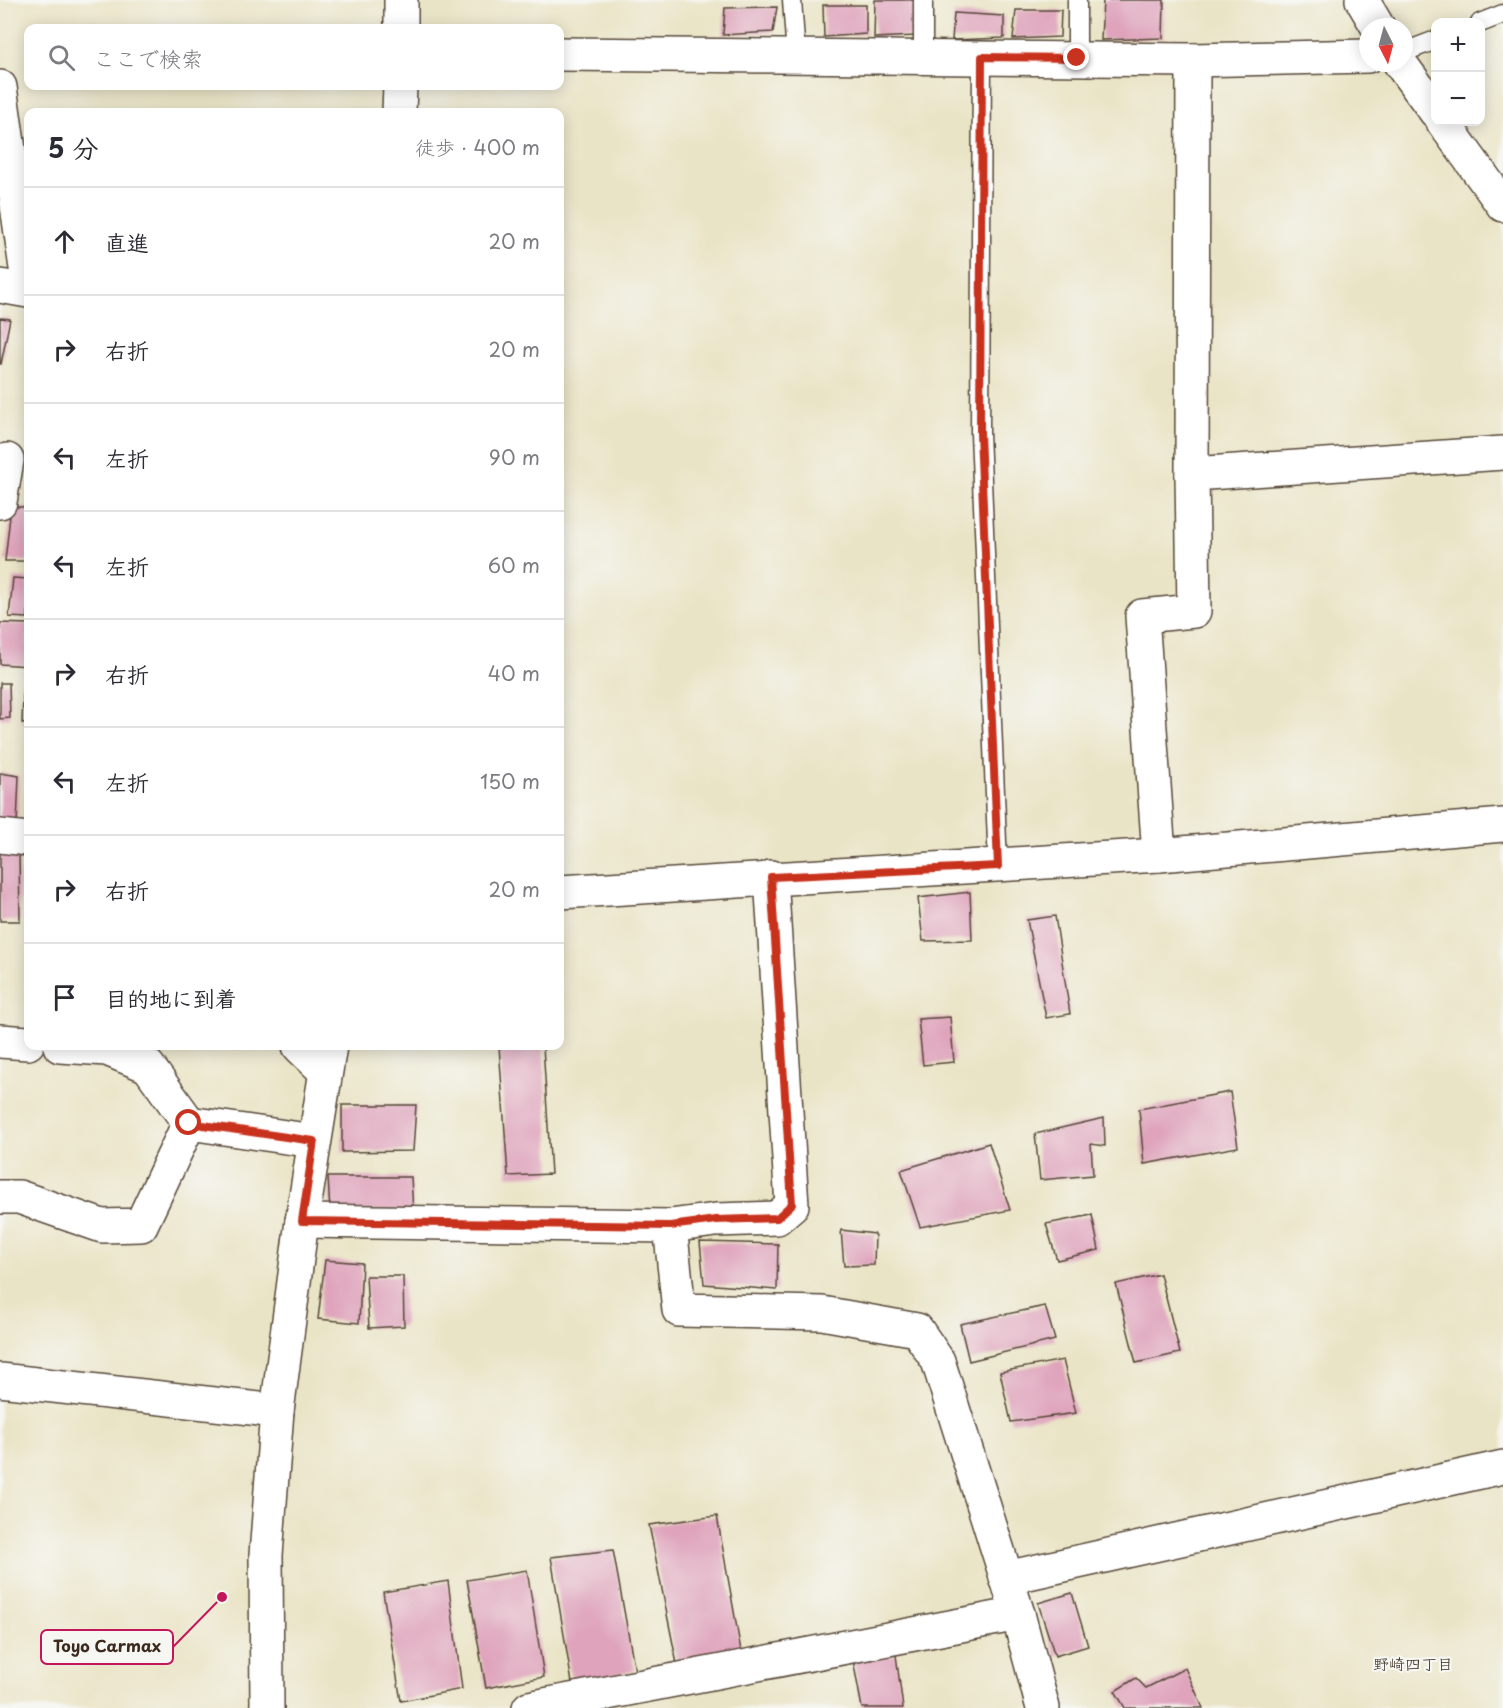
<!DOCTYPE html>
<html lang="ja">
<head>
<meta charset="utf-8">
<style>
  :root { --surface:#fff; --page:#f7f7f7; --text:#2b2b33; --muted:#7c7c81; --line:#e1e1e2 }
  body { margin:0; font-family:"Playpen Sans","Klee One",sans-serif; background:var(--page); color:var(--text) }
  .controls { position:absolute; right:18px; top:18px; display:grid; overflow:hidden; border-radius:12px; box-shadow:0 3px 15px #0003 }
  .controls button { width:54px; height:54px; display:grid; place-items:center; padding:0; border:0; border-bottom:2px solid var(--line); background:var(--surface); color:var(--text); font:30px sans-serif }
  .compass { position:absolute; left:1359px; top:18px; width:54px; height:54px; border-radius:50%; background:var(--surface); box-shadow:0 3px 15px #0003; rotate:174deg }
  .stop { position:absolute; width:18px; height:18px; margin:-14px; border:4px solid #c8321e; border-radius:50%; background:#fff }
  .stop.end { background:#c8321e; border-color:#fff; box-shadow:0 2px 6px #0008 }
  .list { margin:0; padding:0; list-style:none }
  h2 { display:flex; justify-content:space-between; align-items:center; height:78px; margin:0; padding:0 24px; font-size:26px }
  h2 small { font-size:20px; font-weight:400; color:var(--muted) }
  .list li { display:grid; grid-template-columns:39px 1fr auto; gap:18px; align-items:center; box-sizing:border-box; height:108px; padding:0 24px; border-top:2px solid var(--line) }
  .list b { display:block; font-size:22px; white-space:nowrap }
  .list em { font-size:20px; font-style:normal; color:var(--muted) }
  .icon { flex:none; width:33px; height:33px; fill:none; stroke:currentColor; stroke-width:2; stroke-linecap:round; stroke-linejoin:round }
  .map { position:relative; flex:none; width:1503px; height:1708px; overflow:hidden }
  .search { position:absolute; background:var(--surface); box-shadow:0 3px 15px #0003; left:24px; top:24px; width:540px; height:66px; display:flex; align-items:center; gap:15px; box-sizing:border-box; padding:0 21px; border-radius:12px; color:var(--muted); font-size:22px }
  .panel { position:absolute; background:var(--surface); box-shadow:0 3px 15px #0003; left:24px; top:108px; width:540px; height:942px; border-radius:12px }
  .map>svg:first-child { display:block }
  .building { fill:#dfa4bc }
  .lines { fill:none; stroke-linecap:round; stroke-linejoin:round }
  .service-casing { stroke:#554637; stroke-width:21 }
  .minor-casing { stroke:#554637; stroke-width:36 }
  .service { stroke:#fff; stroke-width:18 }
  .minor { stroke:#fff; stroke-width:33 }
  .route { stroke:#c8321e; stroke-width:8 }
  .labels { text-anchor:middle; dominant-baseline:central; stroke-width:4.5; stroke-linejoin:round; paint-order:stroke }
  .neighbourhood-label { font-size:16px; fill:#3b2a1e; stroke:#f6f6f2 }
  .leader { fill:none; stroke:#c2185b; stroke-width:2 }
  .callout-dot { fill:#c2185b; stroke:#f6f6f2; stroke-width:2 }
  .callout { fill:#f6f6f2; stroke:#c2185b; stroke-width:2 }
  .callout-label { font-size:16px; text-anchor:middle; font-weight:bold; fill:#3b2a1e }
</style>
</head>
<body>
<div class="map">
<svg width="1503" height="1708" viewBox="0 0 1503 1708">
  <rect width="100%" height="100%" fill="#f6f6f2"/>
  <filter id="ink" filterUnits="userSpaceOnUse"><feTurbulence type="fractalNoise" baseFrequency=".0167" numOctaves="2"/><feDisplacementMap in="SourceGraphic" scale="12" xChannelSelector="R" yChannelSelector="G"/><feConvolveMatrix kernelMatrix="1 2 1 2 8 2 1 2 1" color-interpolation-filters="sRGB"/></filter>
  <filter id="wash" filterUnits="userSpaceOnUse"><feTurbulence type="fractalNoise" baseFrequency=".008" numOctaves="4" result="noise"/><feDisplacementMap in="SourceGraphic" scale="24" xChannelSelector="R" yChannelSelector="G"/><feGaussianBlur stdDeviation="1.35" result="paint"/><feColorMatrix in="noise" values="0 0 0 0 0 0 0 0 0 0 0 0 0 0 0 0 0 1.4 0 .05"/><feComposite in="paint" operator="in"/></filter>
  <g filter="url(#wash)">
    <rect width="100%" height="100%" fill="#eae4c6"/>
    <g id="blocks">
      <g class="building">
        <path d="M 875,0 L 915,0 L 915,36 L 874,38 Z"/>
        <path d="M 1103,0 L 1164,0 L 1163,38 L 1101,40 Z"/>
        <path d="M 823,5 L 866,5 L 866,34 L 824,37 Z"/>
        <path d="M 777,7 L 773,32 L 723,35 L 725,8 Z"/>
        <path d="M 1016,10 L 1061,10 L 1060,37 L 1013,39 Z"/>
        <path d="M 954,13 L 1004,16 L 1004,38 L 952,40 Z"/>
        <path d="M 0,318 L 10,319 L 1,364 L 0,364 Z"/>
        <path d="M 11,507 L 28,507 L 28,561 L 5,561 Z"/>
        <path d="M 13,578 L 28,579 L 28,618 L 9,617 Z"/>
        <path d="M 0,623 L 28,624 L 28,666 L 0,664 Z"/>
        <path d="M 24,671 L 28,671 L 28,722 L 22,723 Z"/>
        <path d="M 0,683 L 9,683 L 10,718 L 0,719 Z"/>
        <path d="M 0,773 L 19,776 L 17,824 L 0,823 Z"/>
        <path d="M 0,850 L 19,851 L 20,921 L 0,921 Z"/>
        <path d="M 970,892 L 972,940 L 923,941 L 918,898 Z"/>
        <path d="M 1055,916 L 1070,1014 L 1046,1018 L 1027,920 Z"/>
        <path d="M 950,1017 L 954,1062 L 923,1065 L 918,1019 Z"/>
        <path d="M 499,1046 L 543,1046 L 551,1174 L 508,1176 Z"/>
        <path d="M 1230,1092 L 1238,1147 L 1144,1164 L 1139,1109 Z"/>
        <path d="M 342,1105 L 416,1105 L 413,1151 L 342,1152 Z"/>
        <path d="M 1104,1118 L 1105,1146 L 1091,1144 L 1093,1175 L 1040,1180 L 1035,1134 Z"/>
        <path d="M 989,1143 L 1010,1210 L 920,1227 L 901,1170 Z"/>
        <path d="M 328,1177 L 411,1177 L 413,1211 L 330,1212 Z"/>
        <path d="M 1092,1215 L 1099,1250 L 1057,1260 L 1046,1224 Z"/>
        <path d="M 841,1230 L 875,1234 L 874,1265 L 844,1266 Z"/>
        <path d="M 700,1242 L 778,1244 L 777,1290 L 704,1284 Z"/>
        <path d="M 325,1260 L 362,1263 L 359,1323 L 318,1319 Z"/>
        <path d="M 1160,1274 L 1180,1353 L 1136,1363 L 1116,1284 Z"/>
        <path d="M 366,1276 L 403,1276 L 404,1326 L 369,1328 Z"/>
        <path d="M 1045,1306 L 1055,1340 L 969,1361 L 960,1324 Z"/>
        <path d="M 1063,1360 L 1076,1413 L 1011,1422 L 1000,1372 Z"/>
        <path d="M 717,1516 L 741,1651 L 677,1664 L 649,1525 Z"/>
        <path d="M 613,1550 L 635,1671 L 572,1683 L 551,1557 Z"/>
        <path d="M 527,1570 L 544,1677 L 486,1688 L 467,1580 Z"/>
        <path d="M 448,1581 L 462,1689 L 401,1701 L 383,1592 Z"/>
        <path d="M 1072,1593 L 1088,1646 L 1055,1656 L 1038,1603 Z"/>
        <path d="M 896,1655 L 903,1708 L 862,1708 L 853,1660 Z"/>
        <path d="M 1185,1668 L 1203,1708 L 1125,1708 L 1115,1691 L 1136,1678 L 1146,1688 Z"/>
      </g>
    </g>
  </g>
  <g filter="url(#ink)">
    <use href="#blocks" fill-opacity="0" stroke="#554637" stroke-width="1.5"/>
    <g class="lines">
      <defs>
        <g id="service">
          <path d="M 792,0 L 796,56"/>
          <path d="M 923,0 L 923,57"/>
          <path d="M 1077,0 L 1077,58"/>
          <path d="M 1480,23 L 1503,14"/>
          <path d="M 1404,52 L 1436,40"/>
          <path d="M 982,57 L 980,433 L 998,866"/>
        </g>
        <g id="minor">
          <path d="M 401,0 L 401,28"/>
          <path d="M 1362,0 L 1378,27"/>
          <path d="M 560,54 L 1193,60 L 1368,56"/>
          <path d="M 1400,63 L 1436,112"/>
          <path d="M 0,87 L 28,282"/>
          <path d="M 399,112 L 400,86"/>
          <path d="M 1443,122 L 1503,205"/>
          <path d="M 0,286 L 28,291"/>
          <path d="M 1192,474 L 1193,60"/>
          <path d="M 0,502 L 7,460"/>
          <path d="M 0,836 L 28,839"/>
          <path d="M 1159,855 L 1142,616 L 1194,611 L 1192,474 L 1503,453"/>
          <path d="M 771,877 L 792,1205 L 777,1218 L 716,1220 L 670,1226 L 679,1310 L 822,1313 L 917,1330 L 938,1361 L 1018,1614 L 1043,1708"/>
          <path d="M 560,892 L 1159,855 L 1503,825"/>
          <path d="M 0,1041 L 28,1043"/>
          <path d="M 60,1046 L 107,1049 L 148,1066 L 189,1123 L 314,1141"/>
          <path d="M 299,1046 L 325,1071"/>
          <path d="M 0,1197 L 19,1197 L 102,1226 L 141,1225 L 189,1123"/>
          <path d="M 302,1221 L 670,1226"/>
          <path d="M 0,1380 L 277,1411"/>
          <path d="M 1006,1578 L 1503,1467"/>
          <path d="M 267,1708 L 266,1555 L 277,1411 L 302,1221 L 330,1046"/>
          <path d="M 529,1708 L 1018,1614"/>
        </g>
      </defs>
      <use href="#service" class="service-casing"/>
      <use href="#minor" class="minor-casing"/>
      <use href="#service" class="service"/>
      <use href="#minor" class="minor"/>
    </g>
  </g>
  <g class="lines" filter="url(#ink)">
    <path class="route" d="M 189,1123 L 314,1141 L 302,1221 L 670,1226 L 716,1220 L 777,1218 L 792,1204 L 771,877 L 998,866 L 980,433 L 982,57 L 1077,58"/>
  </g>
  <g class="labels">
    <g class="neighbourhood-label">
      <text x="1413" y="1663">野崎四丁目</text>
    </g>
  </g>
  <path class="leader" d="M222 1597L173 1647"/>
  <circle class="callout-dot" cx="222" cy="1597" r="6"/>
  <rect class="callout" x="41" y="1630" width="132" height="34" rx="6"/>
  <g class="callout-label">
    <text x="107" y="1652">Toyo Carmax</text>
  </g>
</svg>
<div class="controls">
<button>+</button>
<button>−</button>
</div>
<svg class="compass" viewBox="-18 -18 36 36"><path d="M0-13l5 13h-10z" fill="#e53935"/><path d="M0 13l5-13h-10z" fill="#7c7c81"/></svg>
<div class="stop" style="left:189px;top:1123px"></div>
<div class="stop end" style="left:1077px;top:58px"></div>
<div class="search"><svg class="icon" aria-label="search" viewBox="0 0 24 24"><circle cx="10" cy="10" r="6"/><path d="M15 15l6 6"/></svg>ここで検索</div>
<section class="panel">
<h2>5 分<small>徒歩 · 400 m</small></h2>
<ul class="list">
<li><svg class="icon" aria-label="ahead" viewBox="0 0 24 24"><path d="M12 20V5M6 11l6-6 6 6"/></svg><div><b>直進</b></div><em>20 m</em></li>
<li><svg class="icon" aria-label="right" viewBox="0 0 24 24"><path d="M7 20v-9h11M14 6l5 5-5 5"/></svg><div><b>右折</b></div><em>20 m</em></li>
<li><svg class="icon" aria-label="left" viewBox="0 0 24 24"><path d="M17 20v-9H6M10 6l-5 5 5 5"/></svg><div><b>左折</b></div><em>90 m</em></li>
<li><svg class="icon" aria-label="left" viewBox="0 0 24 24"><path d="M17 20v-9H6M10 6l-5 5 5 5"/></svg><div><b>左折</b></div><em>60 m</em></li>
<li><svg class="icon" aria-label="right" viewBox="0 0 24 24"><path d="M7 20v-9h11M14 6l5 5-5 5"/></svg><div><b>右折</b></div><em>40 m</em></li>
<li><svg class="icon" aria-label="left" viewBox="0 0 24 24"><path d="M17 20v-9H6M10 6l-5 5 5 5"/></svg><div><b>左折</b></div><em>150 m</em></li>
<li><svg class="icon" aria-label="right" viewBox="0 0 24 24"><path d="M7 20v-9h11M14 6l5 5-5 5"/></svg><div><b>右折</b></div><em>20 m</em></li>
<li><svg class="icon" aria-label="arrive" viewBox="0 0 24 24"><path d="M6 21V4h12l-3 4 3 4H6"/></svg><div><b>目的地に到着</b></div></li>
</ul>
</section>
</div>
</body>
</html>
